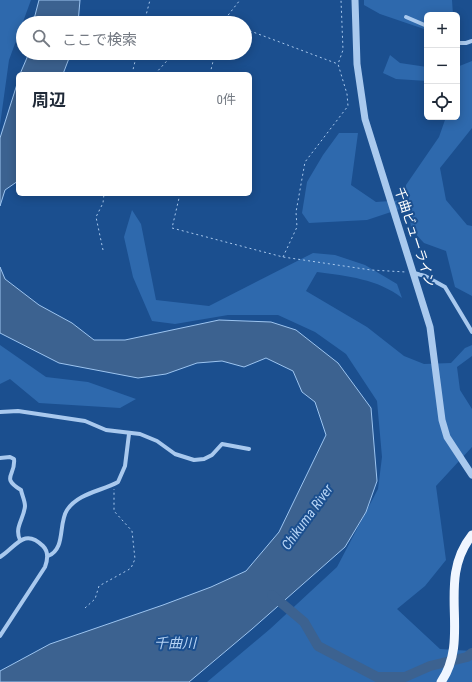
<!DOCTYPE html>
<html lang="ja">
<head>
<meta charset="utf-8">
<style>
  :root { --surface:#fff; --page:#f2f2f3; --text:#1f2937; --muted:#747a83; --line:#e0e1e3 }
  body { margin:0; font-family:"Roboto Condensed","Noto Sans JP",sans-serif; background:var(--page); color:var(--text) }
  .controls { position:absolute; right:12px; top:12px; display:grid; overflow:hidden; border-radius:6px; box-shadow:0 2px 10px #0003 }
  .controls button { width:36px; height:36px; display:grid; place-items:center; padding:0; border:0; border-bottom:1px solid var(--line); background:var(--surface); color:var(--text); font:20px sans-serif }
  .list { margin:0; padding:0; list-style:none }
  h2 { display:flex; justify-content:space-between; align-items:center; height:52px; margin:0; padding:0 16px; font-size:17px }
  h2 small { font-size:13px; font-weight:400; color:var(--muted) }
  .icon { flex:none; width:22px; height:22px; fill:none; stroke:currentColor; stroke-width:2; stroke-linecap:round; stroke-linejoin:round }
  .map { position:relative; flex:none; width:472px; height:682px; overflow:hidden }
  .search { position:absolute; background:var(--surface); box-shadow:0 2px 10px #0003; left:16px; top:16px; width:236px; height:44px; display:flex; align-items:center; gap:10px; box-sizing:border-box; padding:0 14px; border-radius:22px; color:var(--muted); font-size:15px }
  .panel { position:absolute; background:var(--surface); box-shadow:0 2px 10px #0003; left:16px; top:72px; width:236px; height:124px; border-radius:6px }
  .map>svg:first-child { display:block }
  .green { fill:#2e69ad }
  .water { fill:#3c6290; stroke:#9cc4f0 }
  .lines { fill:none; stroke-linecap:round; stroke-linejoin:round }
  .river { stroke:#3c6290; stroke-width:10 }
  .path { stroke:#a9c9ee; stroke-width:1; stroke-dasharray:2 3; stroke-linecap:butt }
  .minor { stroke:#a9c9ee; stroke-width:4 }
  .tertiary { stroke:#a9c9ee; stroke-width:7 }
  .primary { stroke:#f0f6ff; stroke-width:9 }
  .labels { text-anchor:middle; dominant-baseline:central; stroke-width:4; stroke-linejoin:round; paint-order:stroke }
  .street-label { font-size:13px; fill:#fff; stroke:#1b4f8f }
  .water-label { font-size:14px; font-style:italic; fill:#b5d3f5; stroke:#1b4f8f }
</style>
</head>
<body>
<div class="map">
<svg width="472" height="682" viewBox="0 0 472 682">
  <rect width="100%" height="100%" fill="#1b4f8f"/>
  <g class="green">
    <path d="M 0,0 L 31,0 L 9,60 L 0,125 Z"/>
    <path d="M 364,0 L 452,0 L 453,15 L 427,15 L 427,30 L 380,14 L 364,5 Z"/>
    <path d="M 390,55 L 400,63 L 427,67 L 427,81 L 396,79 L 383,73 Z"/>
    <path d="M 472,61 L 472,128 L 440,168 L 446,200 L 467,225 L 472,226 L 472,296 L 455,287 L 446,251 L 424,243 L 411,229 L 409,206 L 367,220 L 309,223 L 302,213 L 307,182 L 323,155 L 339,133 L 358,133 L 351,185 L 376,202 L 404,200 L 406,185 L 439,137 L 446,117 L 457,117 L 457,67 Z"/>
    <path d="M 132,210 L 141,224 L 156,300 L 209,306 L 313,253 L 335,255 L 365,265 L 397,284 L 402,298 C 378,279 347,276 317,272 L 306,291 L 367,327 L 404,356 L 424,364 L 451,363 L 465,348 L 472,345 L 472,356 L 457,367 L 460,390 L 472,409 L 472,447 L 436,486 L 446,560 L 425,586 L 397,609 L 440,649 L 472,651 L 472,682 L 207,682 L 270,629 L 337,567 L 378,489 L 382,457 L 377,401 L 346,354 L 315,332 L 278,315 L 228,315 L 175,324 L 152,321 L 133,277 L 124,237 Z"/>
    <path d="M 0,345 L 46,377 L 88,382 L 136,399 L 120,408 L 39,403 L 10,379 L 0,384 Z"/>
  </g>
  <g class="water">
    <path d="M 39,0 L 80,0 L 78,23 L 33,23 Z"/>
    <path d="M 29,53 L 71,53 L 63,74 L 20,74 Z"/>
    <path d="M 18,81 L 18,181 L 5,190 L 0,206 L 0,138 Z"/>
    <path d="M 0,267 L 5,279 L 39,305 L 72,323 L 94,340 L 125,340 L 219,320 L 271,322 L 296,330 L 338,363 L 371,408 L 377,481 L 366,512 L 345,547 L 252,629 L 189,682 L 0,682 L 0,671 L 50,644 L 163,605 L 211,587 L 246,571 L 279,532 L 326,435 L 315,402 L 302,392 L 293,371 L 266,358 L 244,367 L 222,361 L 197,363 L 166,374 L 138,378 L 59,363 L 0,333 Z"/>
  </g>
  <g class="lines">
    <path class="river" d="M 272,595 L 304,622 L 318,646 L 377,677 L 405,677 L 430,666 L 467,657 L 472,653"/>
    <g class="path">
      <path d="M 226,21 L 230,23"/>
      <path d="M 144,23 L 150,0"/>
      <path d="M 222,23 L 240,0"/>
      <path d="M 245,29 L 338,64"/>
      <path d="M 132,74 L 137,53"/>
      <path d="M 155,74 L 174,53"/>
      <path d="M 210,74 L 215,53"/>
      <path d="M 180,194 L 172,228 L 283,257 L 371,270 L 406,272"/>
      <path d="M 103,250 L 96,217 L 103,203 L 104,194"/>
      <path d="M 283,257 L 297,227 L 296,212 L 305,162 L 348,106 L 347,94 L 338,64 L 343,50 L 341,0"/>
      <path d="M 85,608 L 95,599 L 99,586 L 128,570 L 131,568 L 135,559 L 132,531 L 114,511 L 114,489"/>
    </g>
    <g class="minor">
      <path d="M 406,17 L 427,26"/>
      <path d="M 457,43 L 466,43 L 472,41"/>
      <path d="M 414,273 L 425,276 L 445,287 L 472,332"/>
      <path d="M 0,412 L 18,411 L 85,421 L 106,430 L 140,434 L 157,441 L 175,454 L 194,460 L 204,459 L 212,455 L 222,444 L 249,449"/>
      <path d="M 0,458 L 10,457 L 14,459 C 16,476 0,477 21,490 C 22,495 25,501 25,506 C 24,519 14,527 20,540"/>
      <path d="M 48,556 C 66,549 58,524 67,510 C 78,493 102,491 118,482 L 125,466 L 129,434"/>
      <path d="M 0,557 C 16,547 24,527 43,546 C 49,552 48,559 45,567 L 0,636"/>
    </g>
    <path class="tertiary" d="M 355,0 L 357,64 L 365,119 L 430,327 L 442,420 L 447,437 L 472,475"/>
    <path class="primary" d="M 441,682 C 472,637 435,581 472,535"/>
  </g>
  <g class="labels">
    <g class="street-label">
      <text transform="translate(415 237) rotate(72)">千曲ビューライン</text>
    </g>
    <g class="water-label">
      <text transform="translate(307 517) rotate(-54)">Chikuma River</text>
      <text x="175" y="643">千曲川</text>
    </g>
  </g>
</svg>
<div class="controls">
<button>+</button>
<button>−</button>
<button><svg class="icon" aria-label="locate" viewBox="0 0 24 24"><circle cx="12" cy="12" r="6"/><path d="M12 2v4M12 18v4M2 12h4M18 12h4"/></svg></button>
</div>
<div class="search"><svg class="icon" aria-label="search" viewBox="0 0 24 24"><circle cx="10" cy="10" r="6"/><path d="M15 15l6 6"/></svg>ここで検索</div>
<section class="panel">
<h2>周辺<small>0件</small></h2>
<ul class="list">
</ul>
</section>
</div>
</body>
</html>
